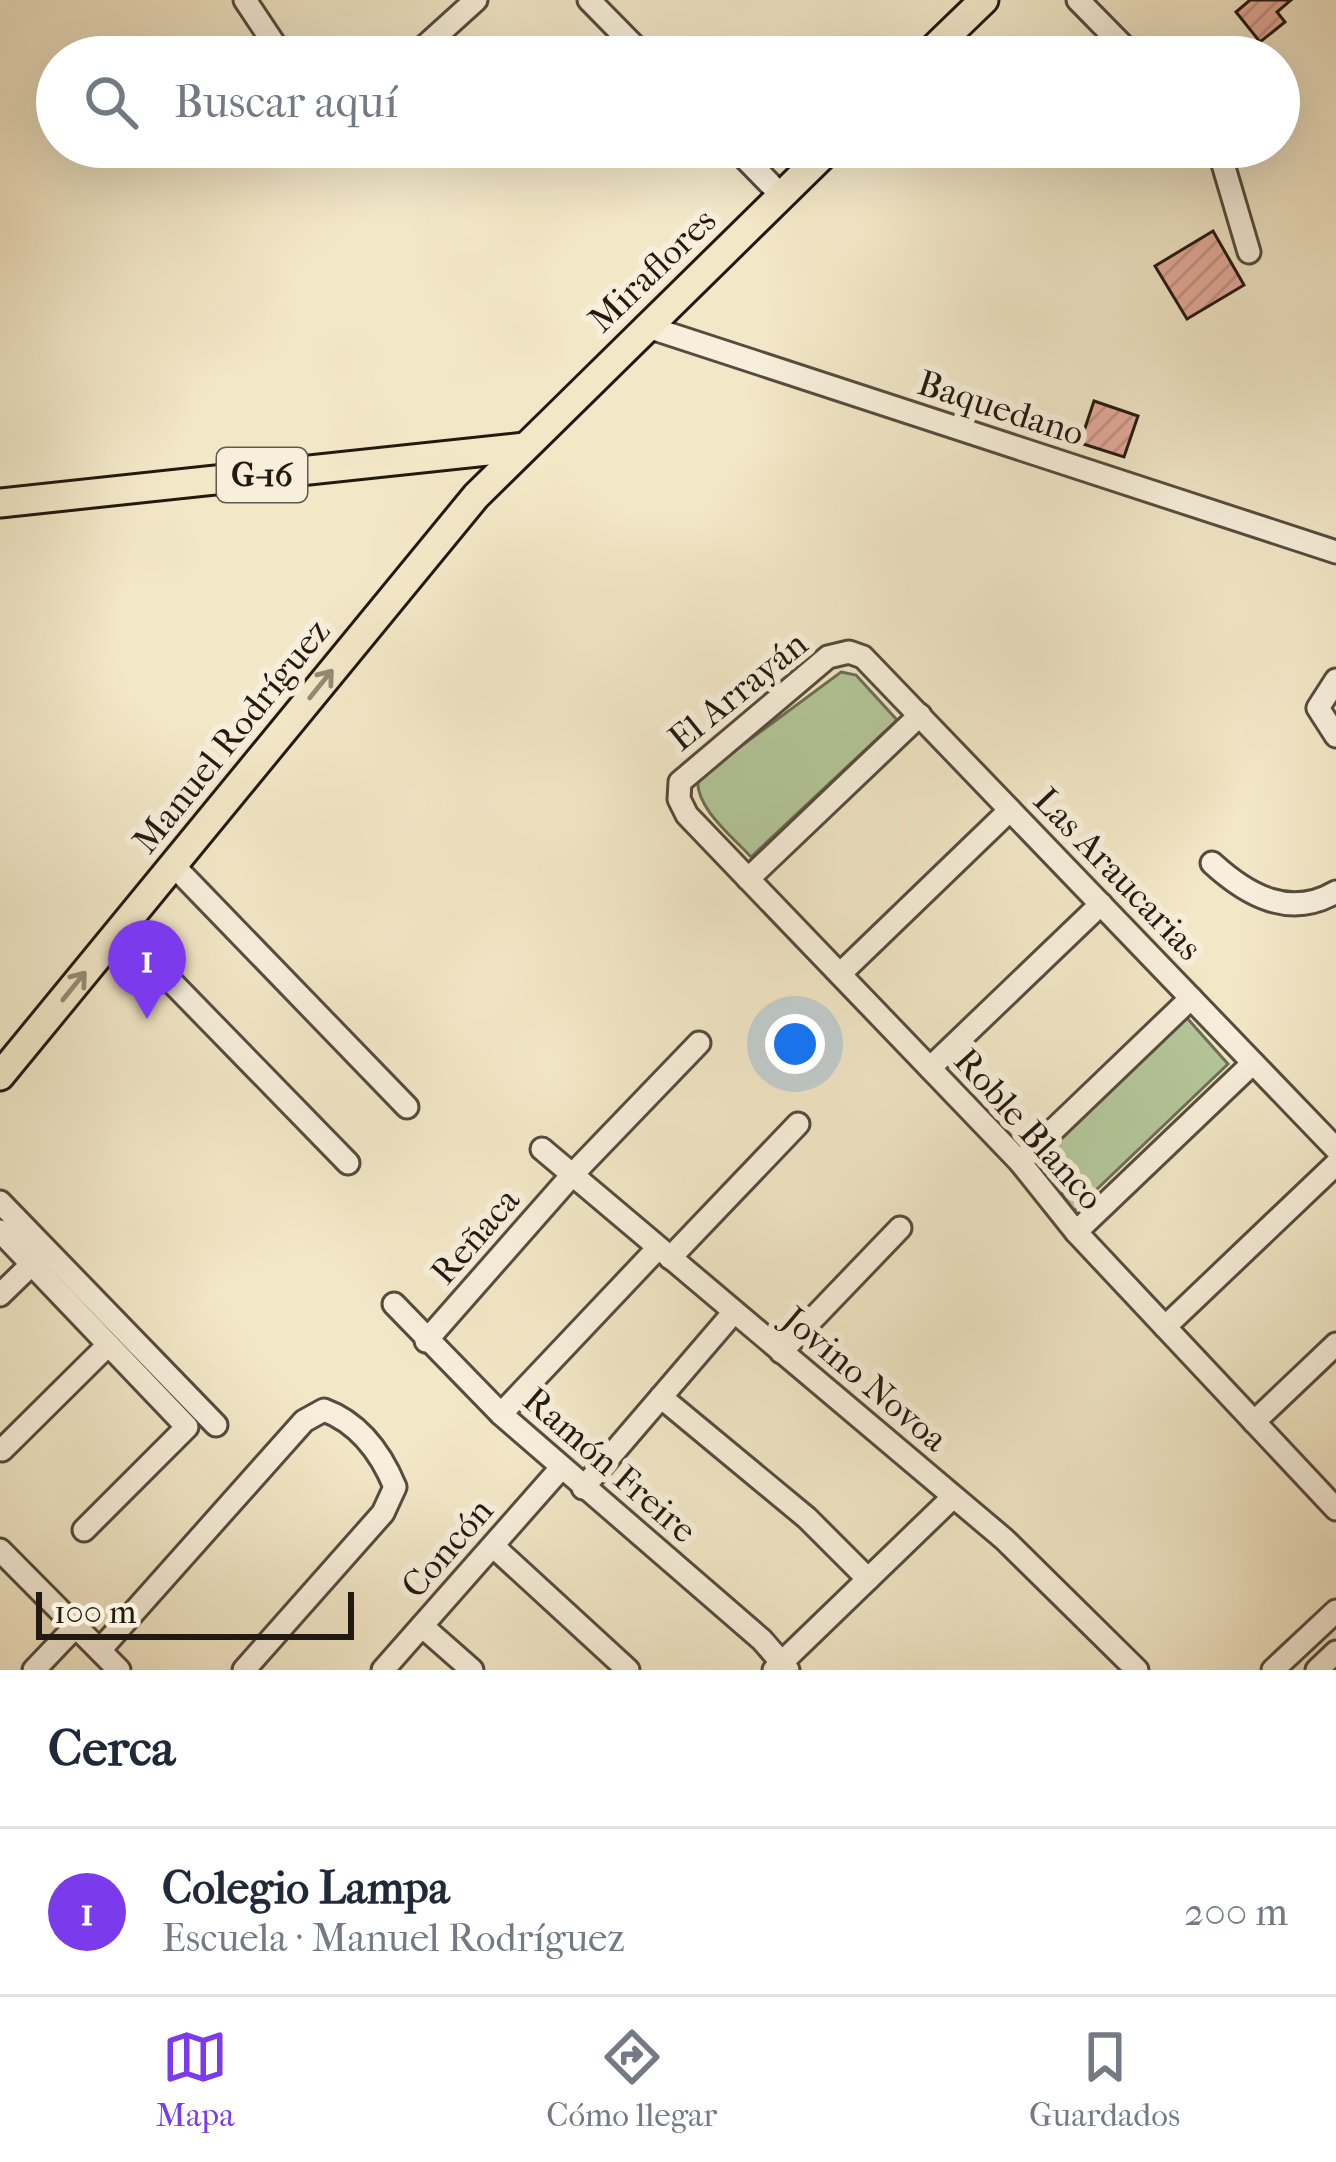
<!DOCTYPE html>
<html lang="es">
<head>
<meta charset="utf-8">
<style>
  :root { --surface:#fff; --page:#f6f6f7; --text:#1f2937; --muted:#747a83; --line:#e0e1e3; --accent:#7c3aed }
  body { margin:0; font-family:"IM FELL French Canon",serif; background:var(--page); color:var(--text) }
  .scale { position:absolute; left:36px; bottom:30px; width:318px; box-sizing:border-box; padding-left:12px; border:6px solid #221910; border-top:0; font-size:33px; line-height:42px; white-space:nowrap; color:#221910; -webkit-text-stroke:9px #f7efdb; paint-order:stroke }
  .you { position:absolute; left:795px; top:1044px; width:42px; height:42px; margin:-30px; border:9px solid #fff; border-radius:50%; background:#1a73e8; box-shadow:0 0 0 18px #1a73e833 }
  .badge { display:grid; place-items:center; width:78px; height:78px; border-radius:50%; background:var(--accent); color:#fff; font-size:39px; font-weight:700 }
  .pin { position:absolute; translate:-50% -99px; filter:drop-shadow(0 3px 6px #0008) }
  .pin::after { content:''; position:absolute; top:63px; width:42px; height:36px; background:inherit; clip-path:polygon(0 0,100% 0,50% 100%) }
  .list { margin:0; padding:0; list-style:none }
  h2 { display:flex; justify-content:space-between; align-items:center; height:156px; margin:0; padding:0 48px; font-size:51px }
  h2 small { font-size:39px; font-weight:400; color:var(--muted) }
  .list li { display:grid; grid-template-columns:78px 1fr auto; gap:36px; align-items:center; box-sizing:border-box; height:168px; padding:0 48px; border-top:3px solid var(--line) }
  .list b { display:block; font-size:45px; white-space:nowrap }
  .list p { margin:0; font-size:39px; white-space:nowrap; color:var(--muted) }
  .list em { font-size:39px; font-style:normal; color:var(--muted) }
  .icon { flex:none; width:66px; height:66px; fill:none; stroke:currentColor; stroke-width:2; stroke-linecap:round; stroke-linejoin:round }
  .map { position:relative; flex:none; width:1336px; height:1670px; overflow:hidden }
  .search { position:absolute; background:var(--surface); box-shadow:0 12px 48px #0002; left:36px; right:36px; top:36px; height:132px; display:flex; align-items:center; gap:30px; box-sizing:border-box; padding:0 42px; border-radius:66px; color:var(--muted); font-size:45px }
  .sheet { height:324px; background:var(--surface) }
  nav { display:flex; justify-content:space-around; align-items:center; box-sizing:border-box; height:168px; border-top:3px solid var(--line); background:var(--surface); font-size:33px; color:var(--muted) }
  nav a { display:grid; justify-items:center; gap:6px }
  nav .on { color:var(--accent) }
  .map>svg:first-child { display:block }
  .green { fill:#b4c79a; stroke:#6b7055; stroke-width:3 }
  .building { fill:url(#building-hatch); stroke:#221910; stroke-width:3 }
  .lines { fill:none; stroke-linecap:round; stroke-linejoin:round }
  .minor-casing { stroke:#564c3e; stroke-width:27 }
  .major-casing { stroke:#221910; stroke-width:33 }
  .minor { stroke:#f7efdb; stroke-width:21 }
  .major { stroke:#f2e7c7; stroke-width:27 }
  .oneway { stroke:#948a75 }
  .labels { text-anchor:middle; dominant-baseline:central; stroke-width:12; stroke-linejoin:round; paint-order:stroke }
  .shield { fill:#f7efdb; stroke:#62594d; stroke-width:3 }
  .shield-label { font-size:33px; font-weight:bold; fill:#221910 }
  .street-label { font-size:36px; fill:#221910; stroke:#f7efdb }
</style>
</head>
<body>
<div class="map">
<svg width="1336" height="1670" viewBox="0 0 1336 1670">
  <defs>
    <pattern id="building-hatch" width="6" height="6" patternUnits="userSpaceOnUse" patternTransform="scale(3)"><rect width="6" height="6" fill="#e4aa9a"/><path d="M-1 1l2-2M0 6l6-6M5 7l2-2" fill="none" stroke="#c39284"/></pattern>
  </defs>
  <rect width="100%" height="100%" fill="#f2e7c7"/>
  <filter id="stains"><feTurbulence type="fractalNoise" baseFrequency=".00167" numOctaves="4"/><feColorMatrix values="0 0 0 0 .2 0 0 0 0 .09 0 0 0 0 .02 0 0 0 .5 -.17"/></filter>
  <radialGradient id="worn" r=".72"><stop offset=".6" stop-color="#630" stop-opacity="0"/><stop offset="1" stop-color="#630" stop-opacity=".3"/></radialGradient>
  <g class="green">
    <path d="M 841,672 L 856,675 L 897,720 L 751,857 C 733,837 694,807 698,778 Z"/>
    <path d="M 1187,1018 L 1228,1064 L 1074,1211 L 1037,1160 Z"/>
  </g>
  <g class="building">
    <path d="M 1250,0 L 1291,0 L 1277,12 L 1285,22 L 1260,42 L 1236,12 Z"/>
    <path d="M 1213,231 L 1244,285 L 1187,319 L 1155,266 Z"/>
    <path d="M 1094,401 L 1138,416 L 1124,457 L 1080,443 Z"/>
  </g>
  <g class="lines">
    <defs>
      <g id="minor">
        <path d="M 245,0 L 283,57"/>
        <path d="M 589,0 L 645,57"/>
        <path d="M 1078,0 L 1134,57"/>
        <path d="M 413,57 L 476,0"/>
        <path d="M 734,147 L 781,195"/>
        <path d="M 1218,147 L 1249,252"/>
        <path d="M 645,326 L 1336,552"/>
        <path d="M 1336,680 L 1318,708 L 1336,736"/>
        <path d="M 1212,863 C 1248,896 1290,919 1336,892"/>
        <path d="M 173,865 L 407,1107"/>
        <path d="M 748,879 L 920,715"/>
        <path d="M 120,929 L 348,1163"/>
        <path d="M 840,974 L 1010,810"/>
        <path d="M 930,1068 L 1101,904"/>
        <path d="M 542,1149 L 1004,1539 L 1137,1670"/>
        <path d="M 1336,1149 L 863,657 L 849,652 L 828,657 L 680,782 L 679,799 L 687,815 L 1020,1162 L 1076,1232 L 1336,1509"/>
        <path d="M 1020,1162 L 1191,998"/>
        <path d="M 0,1202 L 216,1425"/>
        <path d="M 0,1231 L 187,1427 L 84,1530"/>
        <path d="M 1076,1232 L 1253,1063"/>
        <path d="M 670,1258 L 798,1124"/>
        <path d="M 0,1295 L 32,1264"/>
        <path d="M 394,1304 L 501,1414 L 762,1640 L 788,1670"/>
        <path d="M 1165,1327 L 1336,1164"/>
        <path d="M 426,1341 L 572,1175 L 699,1043"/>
        <path d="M 781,1352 L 900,1228"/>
        <path d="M 661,1397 L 807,1518 L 868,1579"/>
        <path d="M 501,1414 L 658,1248"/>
        <path d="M 1254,1422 L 1336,1344"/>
        <path d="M 2,1450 L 108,1345"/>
        <path d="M 583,1488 L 734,1312"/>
        <path d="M 493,1546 L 628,1670"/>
        <path d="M 0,1550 L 119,1670"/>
        <path d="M 422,1626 L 472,1670"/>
        <path d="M 100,1650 L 304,1421 L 324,1410 C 359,1423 381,1453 395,1487 L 383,1513 L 244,1670"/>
        <path d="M 34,1670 L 75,1627"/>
        <path d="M 383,1670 L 561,1468"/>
        <path d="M 774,1670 L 953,1497"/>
        <path d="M 1273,1670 L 1336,1611"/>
        <path d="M 1317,1670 L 1336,1652"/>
      </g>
      <g id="major">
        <path d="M 925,57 L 984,0"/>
        <path d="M 0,503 L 525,447"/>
        <path d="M 0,1076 L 476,496 L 831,147"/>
      </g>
    </defs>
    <use href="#minor" class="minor-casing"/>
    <use href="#major" class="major-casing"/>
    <use href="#minor" class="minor"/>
    <use href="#major" class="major"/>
  </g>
  <defs><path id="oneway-shaft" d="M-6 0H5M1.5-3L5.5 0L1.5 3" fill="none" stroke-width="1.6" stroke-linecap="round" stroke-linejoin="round" transform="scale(3)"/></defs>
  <g class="oneway">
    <use href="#oneway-shaft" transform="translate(321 684) rotate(-51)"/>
    <use href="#oneway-shaft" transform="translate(74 986) rotate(-51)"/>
  </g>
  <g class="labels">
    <rect class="shield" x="217" y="448" width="90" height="54" rx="9"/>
    <g class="shield-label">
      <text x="262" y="475">G-16</text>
    </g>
    <g class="street-label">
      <text transform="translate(652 270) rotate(-44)">Miraflores</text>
      <text transform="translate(1001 408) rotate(18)">Baquedano</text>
      <text transform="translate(738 691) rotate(-39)">El Arrayán</text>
      <text transform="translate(231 736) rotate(-51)">Manuel Rodríguez</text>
      <text transform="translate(1118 874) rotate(46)">Las Araucarias</text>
      <text transform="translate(1029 1129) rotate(48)">Roble Blanco</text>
      <text transform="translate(475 1236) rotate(-49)">Reñaca</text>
      <text transform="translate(865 1379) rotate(40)">Jovino Novoa</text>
      <text transform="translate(610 1465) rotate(41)">Ramón Freire</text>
      <text transform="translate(447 1548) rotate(-49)">Concón</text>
    </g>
  </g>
  <rect width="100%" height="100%" filter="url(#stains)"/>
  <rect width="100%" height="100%" fill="url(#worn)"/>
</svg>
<div class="scale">100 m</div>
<div class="you"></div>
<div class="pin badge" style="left:147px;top:1019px">1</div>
<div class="search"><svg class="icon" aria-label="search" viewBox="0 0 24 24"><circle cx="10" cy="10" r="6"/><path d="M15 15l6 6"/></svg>Buscar aquí</div>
</div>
<section class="sheet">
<h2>Cerca<small></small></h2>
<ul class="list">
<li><span class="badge">1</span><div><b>Colegio Lampa</b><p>Escuela · Manuel Rodríguez</p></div><em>200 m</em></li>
</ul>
</section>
<nav>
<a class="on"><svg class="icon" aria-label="map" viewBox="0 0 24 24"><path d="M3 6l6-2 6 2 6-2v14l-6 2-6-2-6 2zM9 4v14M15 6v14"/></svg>Mapa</a>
<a><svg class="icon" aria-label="directions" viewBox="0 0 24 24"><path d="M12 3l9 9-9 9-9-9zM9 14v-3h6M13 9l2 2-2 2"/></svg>Cómo llegar</a>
<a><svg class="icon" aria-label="saved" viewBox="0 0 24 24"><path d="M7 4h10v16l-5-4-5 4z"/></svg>Guardados</a>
</nav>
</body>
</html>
